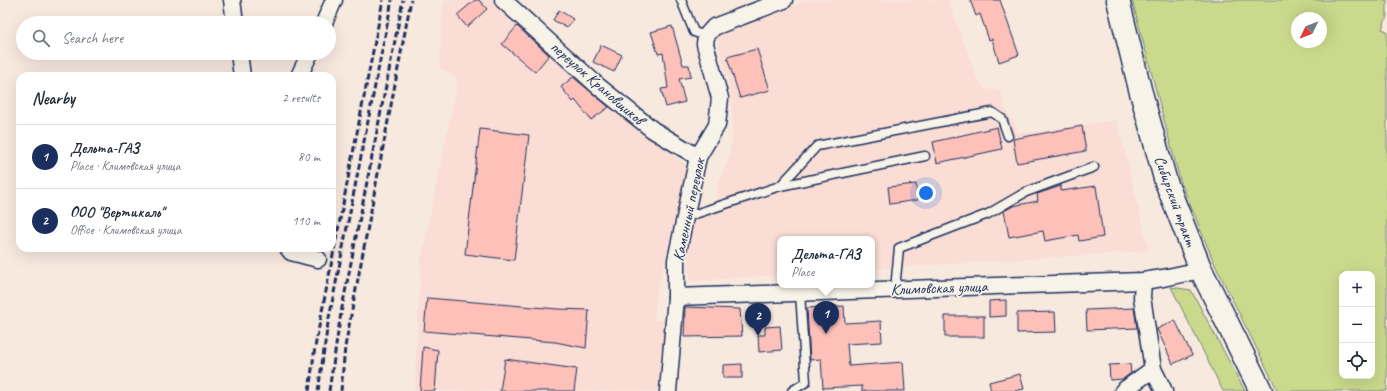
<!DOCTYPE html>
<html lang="en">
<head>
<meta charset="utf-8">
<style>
  :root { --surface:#fff; --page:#f6f6f7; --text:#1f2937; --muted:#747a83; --line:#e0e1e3; --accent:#1b2f5e }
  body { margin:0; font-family:Caveat,sans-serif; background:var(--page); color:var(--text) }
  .controls { position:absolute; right:12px; bottom:12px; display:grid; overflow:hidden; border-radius:8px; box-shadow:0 4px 16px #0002 }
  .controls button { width:36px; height:36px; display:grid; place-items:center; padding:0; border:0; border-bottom:1px solid var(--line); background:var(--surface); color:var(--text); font:20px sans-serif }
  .compass { position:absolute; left:1291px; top:12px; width:36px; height:36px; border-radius:50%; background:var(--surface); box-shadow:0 4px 16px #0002; rotate:227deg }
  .you { position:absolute; left:926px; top:193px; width:14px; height:14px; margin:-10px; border:3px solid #fff; border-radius:50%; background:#1a73e8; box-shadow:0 0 0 6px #1a73e833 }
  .badge { display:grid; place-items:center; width:26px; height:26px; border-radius:50%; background:var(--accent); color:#fff; font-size:13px; font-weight:700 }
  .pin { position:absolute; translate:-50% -33px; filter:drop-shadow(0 1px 2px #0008) }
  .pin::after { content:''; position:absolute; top:21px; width:14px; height:12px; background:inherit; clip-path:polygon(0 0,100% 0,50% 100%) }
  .popup { position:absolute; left:777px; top:236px; width:98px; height:52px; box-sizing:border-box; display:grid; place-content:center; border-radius:8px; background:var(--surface); filter:drop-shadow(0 1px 3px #0005); font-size:13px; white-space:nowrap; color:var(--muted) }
  .popup b { font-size:15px; color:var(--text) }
  .popup::after { content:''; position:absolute; left:50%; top:100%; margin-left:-8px; border:8px solid transparent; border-top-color:var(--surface) }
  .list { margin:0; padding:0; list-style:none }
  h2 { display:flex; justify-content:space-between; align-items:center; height:52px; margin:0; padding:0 16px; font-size:17px }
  h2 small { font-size:13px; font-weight:400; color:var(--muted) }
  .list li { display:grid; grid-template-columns:26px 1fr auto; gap:12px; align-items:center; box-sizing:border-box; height:64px; padding:0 16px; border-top:1px solid var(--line) }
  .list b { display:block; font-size:15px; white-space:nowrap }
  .list p { margin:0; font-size:13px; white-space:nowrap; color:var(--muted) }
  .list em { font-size:13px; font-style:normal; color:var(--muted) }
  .icon { flex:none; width:22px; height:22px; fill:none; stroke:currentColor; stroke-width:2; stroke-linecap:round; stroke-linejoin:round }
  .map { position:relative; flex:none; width:1387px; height:391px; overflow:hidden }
  .search { position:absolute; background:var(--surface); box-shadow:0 4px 16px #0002; left:16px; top:16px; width:320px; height:44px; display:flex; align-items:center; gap:10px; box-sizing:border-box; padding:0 14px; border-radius:22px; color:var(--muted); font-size:15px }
  .panel { position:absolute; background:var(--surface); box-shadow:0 4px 16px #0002; left:16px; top:72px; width:320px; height:180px; border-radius:12px }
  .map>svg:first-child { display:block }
  .built { fill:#faddd4 }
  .green { fill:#cad98c; stroke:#728475; fill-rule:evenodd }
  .building { fill:#fdc1ba; stroke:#1b2f5e }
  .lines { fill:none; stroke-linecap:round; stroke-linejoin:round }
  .lane-casing { stroke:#1b2f5e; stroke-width:11 }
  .street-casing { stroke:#1b2f5e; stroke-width:19 }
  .secondary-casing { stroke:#1b2f5e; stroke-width:25 }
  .lane { stroke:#f7f3e8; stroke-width:8 }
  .street { stroke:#f7f3e8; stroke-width:16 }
  .secondary { stroke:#f7f3e8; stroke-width:22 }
  .rail { stroke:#1b2f5e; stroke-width:3; stroke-dasharray:6 3; stroke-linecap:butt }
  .labels { text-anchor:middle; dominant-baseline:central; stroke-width:3.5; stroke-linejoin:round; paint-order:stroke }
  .street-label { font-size:16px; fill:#1b2f5e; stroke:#f7f3e8 }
</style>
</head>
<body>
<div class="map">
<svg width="1387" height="391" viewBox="0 0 1387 391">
  <rect width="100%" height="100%" fill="#f8e9df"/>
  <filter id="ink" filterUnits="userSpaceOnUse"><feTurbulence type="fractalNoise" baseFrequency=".025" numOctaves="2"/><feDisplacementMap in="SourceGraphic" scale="8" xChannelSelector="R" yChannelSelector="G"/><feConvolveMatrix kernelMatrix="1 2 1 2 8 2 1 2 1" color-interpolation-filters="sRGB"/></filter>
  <g filter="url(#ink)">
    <g class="built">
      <path d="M 444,0 L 492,0 L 495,1 L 688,167 L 656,296 L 654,320 L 669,321 L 659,391 L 414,391 L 421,260 L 458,79 L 439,67 Z"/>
      <path d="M 808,0 L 948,0 L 977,79 L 986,90 L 995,89 L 1002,90 L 1004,107 L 1016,126 L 1016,132 L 1024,133 L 1117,120 L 1149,251 L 872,269 L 872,239 L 780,239 L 780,275 L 690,281 L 687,231 L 694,211 L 717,200 L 718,184 L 728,161 L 732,140 L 733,122 L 731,95 L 716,33 Z"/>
    </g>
    <g class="green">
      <path d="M 1132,0 L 1387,0 L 1387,16 L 1382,29 L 1387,31 L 1387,391 L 1278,391 L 1215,265 L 1180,180 ZM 1297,18 L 1321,18 L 1321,42 L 1297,42 ZM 1342,274 L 1372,274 L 1372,376 L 1342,376 Z"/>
      <path d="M 1171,287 L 1191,290 L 1245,391 L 1223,391 Z"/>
    </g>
    <g class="building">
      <path d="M 475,0 L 479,0 L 487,9 L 467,27 L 457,15 Z"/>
      <path d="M 970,0 L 1000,0 L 1019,55 L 999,62 L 992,39 L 989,40 L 980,14 L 976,16 Z"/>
      <path d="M 559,10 L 573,19 L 567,28 L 553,20 Z"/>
      <path d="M 517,26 L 549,55 L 535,72 L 502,44 Z"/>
      <path d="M 672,26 L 683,65 L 689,65 L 691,77 L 679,79 L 685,102 L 666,107 L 661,89 L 668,88 L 663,53 L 658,54 L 651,32 Z"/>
      <path d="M 601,45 L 622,55 L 614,72 L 593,62 Z"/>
      <path d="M 757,49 L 770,90 L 740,98 L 727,57 Z"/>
      <path d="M 573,77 L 609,107 L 591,120 L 575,100 L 573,102 L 561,87 Z"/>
      <path d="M 1082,126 L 1086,151 L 1017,163 L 1013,139 Z"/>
      <path d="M 997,127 L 1002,149 L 937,163 L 933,142 Z"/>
      <path d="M 480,129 L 529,135 L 514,260 L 465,254 Z"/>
      <path d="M 916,184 L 918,200 L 890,204 L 888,187 Z"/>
      <path d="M 1061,186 L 1061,191 L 1096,186 L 1103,237 L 1079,241 L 1078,235 L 1045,241 L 1043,231 L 1009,237 L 1004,211 L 1013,206 L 1038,201 L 1037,194 Z"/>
      <path d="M 427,298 L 558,309 L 589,310 L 586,348 L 555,342 L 424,331 Z"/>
      <path d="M 1006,300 L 1006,316 L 989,317 L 989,301 Z"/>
      <path d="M 844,306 L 845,323 L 881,321 L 882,342 L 847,344 L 849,366 L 903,362 L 905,391 L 862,391 L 862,386 L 823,388 L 821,359 L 810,360 L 807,308 Z"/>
      <path d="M 685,307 L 740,309 L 742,336 L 684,337 Z"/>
      <path d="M 1134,308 L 1137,328 L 1087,330 L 1086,310 Z"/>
      <path d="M 1055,312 L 1056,332 L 1017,333 L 1017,313 Z"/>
      <rect x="945" y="316" width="39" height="21"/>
      <path d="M 1175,320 L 1192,355 L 1173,364 L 1157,329 Z"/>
      <path d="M 780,326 L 782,350 L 759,352 L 758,335 L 765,335 L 765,327 Z"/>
      <path d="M 423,347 L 438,350 L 435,391 L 420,391 Z"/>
      <path d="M 505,359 L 577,369 L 574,391 L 500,391 Z"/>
      <path d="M 742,364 L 742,378 L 723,378 L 723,365 Z"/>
      <path d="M 1130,364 L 1131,373 L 1123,379 L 1110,380 L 1109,365 Z"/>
      <path d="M 1020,374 L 1024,389 L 1014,391 L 991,391 L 989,382 Z"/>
    </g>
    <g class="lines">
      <defs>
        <g id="lane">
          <path d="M 681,0 L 694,32 L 706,36"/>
          <path d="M 780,186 L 925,156"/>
          <path d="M 686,217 L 780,186 L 817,146 L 992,112 L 1002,119 L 1008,136"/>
          <path d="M 895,289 L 899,248 L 988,214 L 1026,192 L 1094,167"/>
          <path d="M 792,391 L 806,382 L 800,293"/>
        </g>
        <g id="street">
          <path d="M 232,0 L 235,23"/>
          <path d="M 503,0 L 598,86 L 653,130 L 698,157"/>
          <path d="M 324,23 L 334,0"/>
          <path d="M 239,53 L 242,76"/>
          <path d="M 299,76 L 310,53"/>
          <path d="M 288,248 L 291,252 L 318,259"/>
          <path d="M 1143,281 L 1142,297 L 1153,369 L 1164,391"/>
          <path d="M 676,297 L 1143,281 L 1163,278 L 1201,270"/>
          <path d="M 668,391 L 676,297 L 676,260 L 698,157 L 717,125 L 720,98 L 705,44 L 706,36 L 714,27 L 784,0"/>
          <path d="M 1123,391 L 1153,369"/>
        </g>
        <path id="secondary" d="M 1118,0 L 1140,89 L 1166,182 L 1201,270 L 1261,391"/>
      </defs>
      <use href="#lane" class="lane-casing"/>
      <use href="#street" class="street-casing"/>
      <use href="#secondary" class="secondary-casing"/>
      <use href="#lane" class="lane"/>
      <use href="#street" class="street"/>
      <use href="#secondary" class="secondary"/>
      <g class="rail">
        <path d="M 309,391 L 315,347 L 383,0"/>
        <path d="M 318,391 L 328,323 L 392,0"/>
        <path d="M 329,391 L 341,313 L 403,0"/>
        <path d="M 341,391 L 345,347 L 411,0"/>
      </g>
    </g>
  </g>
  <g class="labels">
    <g class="street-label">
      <text transform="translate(597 83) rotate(41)">переулок Крановщиков</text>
      <text transform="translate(1175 201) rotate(70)">Сибирский тракт</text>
      <text transform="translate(689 210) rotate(-78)">Каменный переулок</text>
      <text transform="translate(939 288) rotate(-2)">Климовская улица</text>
    </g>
  </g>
</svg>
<div class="controls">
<button>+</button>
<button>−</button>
<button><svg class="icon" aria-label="locate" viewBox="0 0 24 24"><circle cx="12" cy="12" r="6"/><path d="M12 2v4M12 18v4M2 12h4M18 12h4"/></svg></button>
</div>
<svg class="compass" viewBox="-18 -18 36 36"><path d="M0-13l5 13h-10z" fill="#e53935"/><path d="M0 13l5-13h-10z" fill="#747a83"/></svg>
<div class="you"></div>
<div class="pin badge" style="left:826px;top:334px">1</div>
<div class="popup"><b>Дельта-ГАЗ</b>Place</div>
<div class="pin badge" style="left:758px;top:336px">2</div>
<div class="search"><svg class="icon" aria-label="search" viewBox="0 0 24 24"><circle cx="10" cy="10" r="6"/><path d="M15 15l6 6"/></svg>Search here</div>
<section class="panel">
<h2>Nearby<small>2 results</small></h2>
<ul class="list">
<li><span class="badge">1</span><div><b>Дельта-ГАЗ</b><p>Place · Климовская улица</p></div><em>80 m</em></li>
<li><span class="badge">2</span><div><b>ООО &quot;Вертикаль&quot;</b><p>Office · Климовская улица</p></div><em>110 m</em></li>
</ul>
</section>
</div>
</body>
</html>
